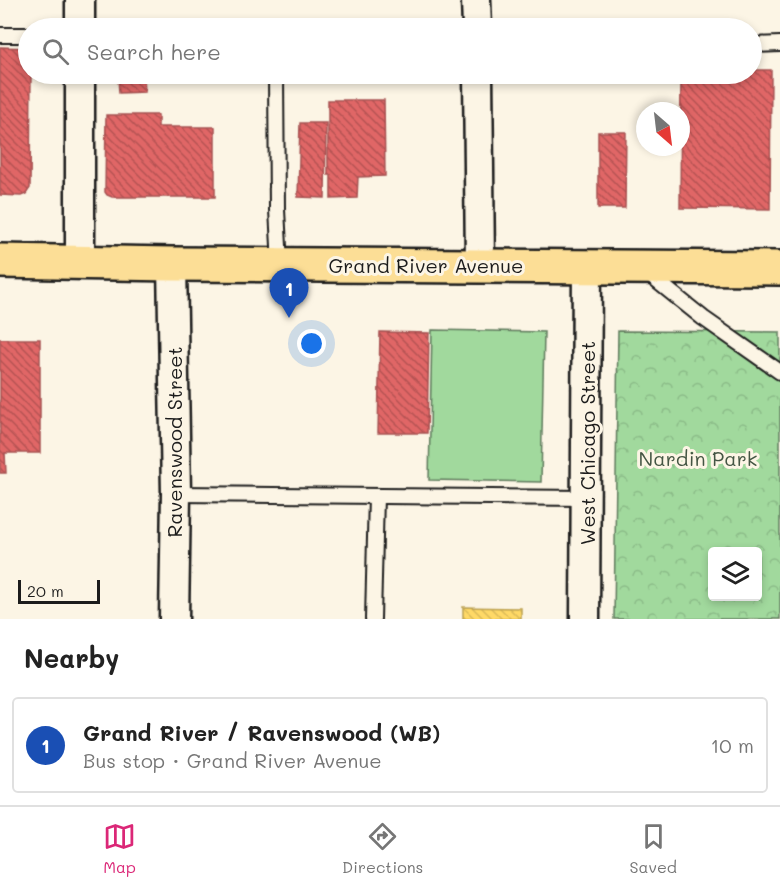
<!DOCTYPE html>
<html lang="en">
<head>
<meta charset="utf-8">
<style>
  :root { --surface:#fff; --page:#f6f6f6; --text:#222; --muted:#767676; --line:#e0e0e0; --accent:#db2777 }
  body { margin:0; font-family:Mali,sans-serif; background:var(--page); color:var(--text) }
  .controls { position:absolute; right:18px; bottom:18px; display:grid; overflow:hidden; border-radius:6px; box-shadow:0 3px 9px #0003 }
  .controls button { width:54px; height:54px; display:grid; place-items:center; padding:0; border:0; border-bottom:2px solid var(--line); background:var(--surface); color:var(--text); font:30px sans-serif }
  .compass { position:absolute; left:636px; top:102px; width:54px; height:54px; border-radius:50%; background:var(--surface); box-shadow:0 3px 9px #0003; rotate:152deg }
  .scale { position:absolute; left:18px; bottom:15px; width:82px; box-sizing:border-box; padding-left:6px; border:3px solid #1c1c1c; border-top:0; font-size:16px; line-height:21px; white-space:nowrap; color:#1c1c1c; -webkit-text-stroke:4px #fcf5e5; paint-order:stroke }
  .you { position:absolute; left:312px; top:344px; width:21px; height:21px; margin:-15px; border:4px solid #fff; border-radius:50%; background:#1a73e8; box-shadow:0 0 0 9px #1a73e833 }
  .badge { display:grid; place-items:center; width:39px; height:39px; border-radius:50%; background:var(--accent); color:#fff; font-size:20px; font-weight:700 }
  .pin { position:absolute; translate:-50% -50px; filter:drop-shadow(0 2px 3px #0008) }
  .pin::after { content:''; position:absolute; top:32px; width:21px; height:18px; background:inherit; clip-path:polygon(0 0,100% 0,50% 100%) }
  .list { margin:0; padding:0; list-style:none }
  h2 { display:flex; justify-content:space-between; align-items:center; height:78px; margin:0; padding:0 24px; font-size:26px }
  h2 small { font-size:20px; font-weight:400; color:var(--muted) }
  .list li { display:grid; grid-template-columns:39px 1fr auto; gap:18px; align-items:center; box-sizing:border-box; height:96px; margin:0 12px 12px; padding:0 12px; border:2px solid var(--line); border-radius:6px }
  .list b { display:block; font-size:22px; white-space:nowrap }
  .list p { margin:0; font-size:20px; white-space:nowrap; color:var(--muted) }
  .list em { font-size:20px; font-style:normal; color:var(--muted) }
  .icon { flex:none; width:33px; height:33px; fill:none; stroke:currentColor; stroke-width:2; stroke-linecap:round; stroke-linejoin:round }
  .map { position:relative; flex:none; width:780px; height:619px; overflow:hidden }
  .search { position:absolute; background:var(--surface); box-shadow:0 3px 9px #0003; left:18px; right:18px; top:18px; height:66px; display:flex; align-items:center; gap:15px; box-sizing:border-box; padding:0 21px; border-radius:33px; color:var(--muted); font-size:22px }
  .sheet { height:186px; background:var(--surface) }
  nav { display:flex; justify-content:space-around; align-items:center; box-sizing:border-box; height:84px; border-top:2px solid var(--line); background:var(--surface); font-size:16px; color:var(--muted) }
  nav a { display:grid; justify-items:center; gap:3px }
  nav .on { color:var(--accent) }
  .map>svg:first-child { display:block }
  .grass { fill:#a1d99d; stroke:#5e7a5c; stroke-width:1.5 }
  .forest { fill:url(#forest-crowns); stroke:#5e7a5c; stroke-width:1.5; fill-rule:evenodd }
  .homes { fill:url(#homes-back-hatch); stroke:#bba050; stroke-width:1.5 }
  .shops { fill:url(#shops-back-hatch); stroke:#a55050; stroke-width:1.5 }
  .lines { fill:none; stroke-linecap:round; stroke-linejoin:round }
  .lane-casing { stroke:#1c1c1c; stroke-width:18 }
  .street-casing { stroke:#1c1c1c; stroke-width:33 }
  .primary-casing { stroke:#1c1c1c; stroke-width:38 }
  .lane { stroke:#fcf5e5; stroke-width:14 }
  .street { stroke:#fcf5e5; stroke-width:28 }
  .primary { stroke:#fcde96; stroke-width:33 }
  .labels { text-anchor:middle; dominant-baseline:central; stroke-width:6; stroke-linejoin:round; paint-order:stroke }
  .street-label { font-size:20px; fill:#1c1c1c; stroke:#fcf5e5 }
  .park-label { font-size:20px; fill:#445543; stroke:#fcf5e5 }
</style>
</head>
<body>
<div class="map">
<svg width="780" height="619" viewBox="0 0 780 619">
  <defs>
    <pattern id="forest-crowns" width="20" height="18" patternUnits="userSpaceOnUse" patternTransform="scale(1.5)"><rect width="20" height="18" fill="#a1d99d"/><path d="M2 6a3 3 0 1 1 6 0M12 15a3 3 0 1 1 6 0" fill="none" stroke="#8aba87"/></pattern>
    <pattern id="homes-back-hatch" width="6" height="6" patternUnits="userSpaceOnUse" patternTransform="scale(1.5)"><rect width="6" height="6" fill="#ffd966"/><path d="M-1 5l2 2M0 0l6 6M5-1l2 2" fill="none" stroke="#daba58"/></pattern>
    <pattern id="shops-back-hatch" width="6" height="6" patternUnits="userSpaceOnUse" patternTransform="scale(1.5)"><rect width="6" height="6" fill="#e06666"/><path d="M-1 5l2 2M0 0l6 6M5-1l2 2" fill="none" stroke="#b55353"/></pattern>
  </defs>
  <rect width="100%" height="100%" fill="#fcf5e5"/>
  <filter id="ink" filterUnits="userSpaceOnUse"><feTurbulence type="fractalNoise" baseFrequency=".0167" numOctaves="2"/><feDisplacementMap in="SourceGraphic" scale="12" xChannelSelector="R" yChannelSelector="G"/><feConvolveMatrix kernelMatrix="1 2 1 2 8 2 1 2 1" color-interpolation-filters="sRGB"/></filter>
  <g filter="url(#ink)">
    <path class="grass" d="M 432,330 L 544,332 L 541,482 L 429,480 Z"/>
    <path class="forest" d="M 618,331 L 780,332 L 780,619 L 614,619 ZM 712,552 L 758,552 L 758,596 L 712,596 Z"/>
    <path class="homes" d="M 463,607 L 521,608 L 521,619 L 463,619 Z"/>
    <g class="shops">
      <path d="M 0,47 L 28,48 L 28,74 L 31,74 L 30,188 L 26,194 L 21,196 L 0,195 Z"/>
      <path d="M 752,70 L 771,70 L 770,209 L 680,208 L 681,74 L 752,74 Z"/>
      <path d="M 144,77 L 145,92 L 119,93 L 118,78 Z"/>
      <path d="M 328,100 L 384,100 L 385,176 L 358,177 L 357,198 L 331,199 L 331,175 L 328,175 Z"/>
      <path d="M 106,115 L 158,115 L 158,127 L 215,127 L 215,197 L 112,197 L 107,195 L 105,192 Z"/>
      <path d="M 300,123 L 326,123 L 325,198 L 298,197 Z"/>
      <path d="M 598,132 L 626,132 L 625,208 L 598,208 Z"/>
      <path d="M 380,332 L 429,333 L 427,433 L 378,433 Z"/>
      <path d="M 0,339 L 40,339 L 40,453 L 5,453 L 6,473 L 0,473 Z"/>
    </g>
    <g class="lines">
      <defs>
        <g id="lane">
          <path d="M 0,35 L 28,35"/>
          <path d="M 752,45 L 780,44"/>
          <path d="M 276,74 L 277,210 L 280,264"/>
          <path d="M 647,273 L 703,318 L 780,372"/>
          <path d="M 176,494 L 587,498"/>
          <path d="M 373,619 L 376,496"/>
        </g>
        <g id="street">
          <path d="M 476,0 L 477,28"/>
          <path d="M 80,28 L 80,0"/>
          <path d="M 478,74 L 480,265"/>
          <path d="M 80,262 L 80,74"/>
          <path d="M 172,264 L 176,494 L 174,619"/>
          <path d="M 585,619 L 587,266"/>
        </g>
        <path id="primary" d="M 0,261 L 172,264 L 780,268"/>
      </defs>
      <use href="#lane" class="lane-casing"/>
      <use href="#street" class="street-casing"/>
      <use href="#primary" class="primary-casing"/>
      <use href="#lane" class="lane"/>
      <use href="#street" class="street"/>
      <use href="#primary" class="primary"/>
    </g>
  </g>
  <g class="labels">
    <g class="street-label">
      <text x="426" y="265">Grand River Avenue</text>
      <text transform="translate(174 442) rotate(-90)">Ravenswood Street</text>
      <text transform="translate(587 443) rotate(-90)">West Chicago Street</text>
    </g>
    <g class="park-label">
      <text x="698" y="458">Nardin Park</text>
    </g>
  </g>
</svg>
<div class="controls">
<button><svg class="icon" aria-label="layers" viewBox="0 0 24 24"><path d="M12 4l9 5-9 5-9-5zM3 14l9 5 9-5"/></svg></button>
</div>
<svg class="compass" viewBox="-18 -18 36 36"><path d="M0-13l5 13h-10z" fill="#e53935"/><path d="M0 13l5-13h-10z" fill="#767676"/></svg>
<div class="scale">20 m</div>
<div class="you"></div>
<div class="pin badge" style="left:289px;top:318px;background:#1a4fb4">1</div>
<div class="search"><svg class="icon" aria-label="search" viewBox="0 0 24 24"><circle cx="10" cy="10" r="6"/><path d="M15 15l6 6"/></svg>Search here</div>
</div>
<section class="sheet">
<h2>Nearby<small></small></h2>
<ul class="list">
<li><span class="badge" style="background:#1a4fb4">1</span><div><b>Grand River / Ravenswood (WB)</b><p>Bus stop · Grand River Avenue</p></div><em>10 m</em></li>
</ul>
</section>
<nav>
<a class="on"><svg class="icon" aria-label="map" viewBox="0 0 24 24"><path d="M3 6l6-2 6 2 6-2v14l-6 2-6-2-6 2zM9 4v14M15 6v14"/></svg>Map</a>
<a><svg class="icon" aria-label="directions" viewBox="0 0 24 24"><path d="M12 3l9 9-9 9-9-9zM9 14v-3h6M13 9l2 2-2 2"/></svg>Directions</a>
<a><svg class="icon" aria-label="saved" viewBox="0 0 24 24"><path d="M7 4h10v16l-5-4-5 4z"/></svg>Saved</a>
</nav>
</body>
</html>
